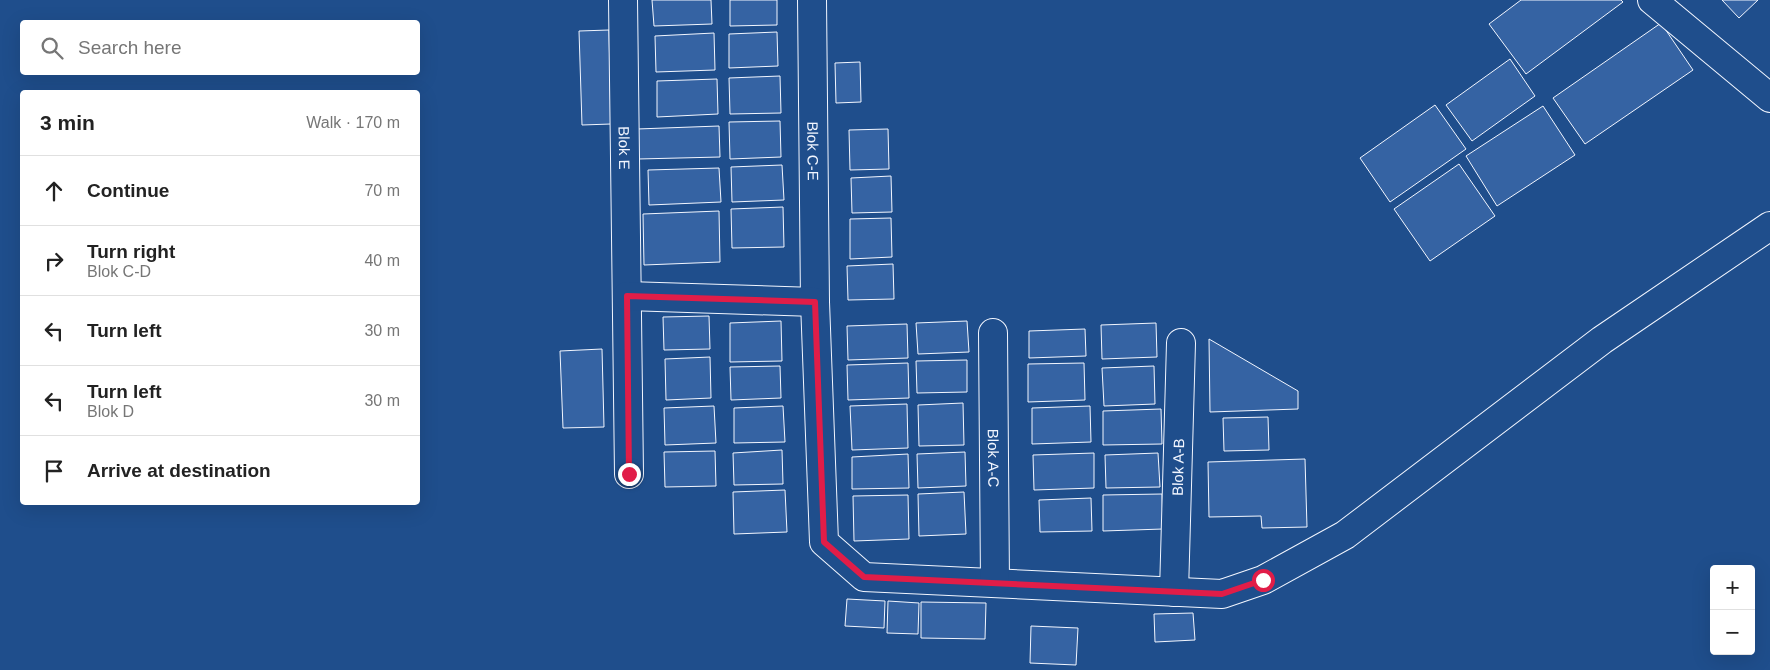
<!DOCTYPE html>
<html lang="en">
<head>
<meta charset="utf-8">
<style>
  :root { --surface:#fff; --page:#f6f6f6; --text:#222; --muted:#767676; --line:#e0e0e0 }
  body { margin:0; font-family:Helvetica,sans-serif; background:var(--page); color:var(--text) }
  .controls { position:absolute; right:15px; bottom:15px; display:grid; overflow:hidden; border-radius:5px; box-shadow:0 5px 20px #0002 }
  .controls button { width:45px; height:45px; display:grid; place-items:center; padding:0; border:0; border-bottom:1px solid var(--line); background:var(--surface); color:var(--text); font:25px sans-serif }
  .stop { position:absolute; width:15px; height:15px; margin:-11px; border:4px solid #e11d48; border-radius:50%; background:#fff }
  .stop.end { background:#e11d48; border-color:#fff; box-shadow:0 1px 5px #0008 }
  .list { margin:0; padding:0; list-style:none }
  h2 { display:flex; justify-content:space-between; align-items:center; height:65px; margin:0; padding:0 20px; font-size:21px }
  h2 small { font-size:16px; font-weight:400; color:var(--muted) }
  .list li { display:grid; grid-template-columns:32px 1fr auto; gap:15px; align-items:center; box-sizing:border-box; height:70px; padding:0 20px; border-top:1px solid var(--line) }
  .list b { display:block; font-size:19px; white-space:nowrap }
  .list p { margin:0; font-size:16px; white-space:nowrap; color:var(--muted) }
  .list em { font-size:16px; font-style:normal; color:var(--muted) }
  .icon { flex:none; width:28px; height:28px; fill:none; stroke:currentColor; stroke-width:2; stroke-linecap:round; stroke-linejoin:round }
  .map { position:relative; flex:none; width:1770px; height:670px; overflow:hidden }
  .search { position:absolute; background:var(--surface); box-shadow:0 5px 20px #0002; left:20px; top:20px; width:400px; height:55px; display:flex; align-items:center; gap:12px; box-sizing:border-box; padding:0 18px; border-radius:5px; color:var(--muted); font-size:19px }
  .panel { position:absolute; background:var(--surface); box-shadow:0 5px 20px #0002; left:20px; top:90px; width:400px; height:415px; border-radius:5px }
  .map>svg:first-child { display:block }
  .building { fill:#3563a3; stroke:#f2f6ff }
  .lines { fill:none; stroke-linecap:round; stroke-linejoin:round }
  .minor-casing { stroke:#f2f6ff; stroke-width:30 }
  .tertiary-casing { stroke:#f2f6ff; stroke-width:30 }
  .minor { stroke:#1f4e8c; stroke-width:28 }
  .tertiary { stroke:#1f4e8c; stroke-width:28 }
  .route { stroke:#e11d48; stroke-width:6 }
  .labels { text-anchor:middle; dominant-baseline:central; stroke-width:4; stroke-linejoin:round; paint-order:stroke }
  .street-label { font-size:15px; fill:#f2f6ff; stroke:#1f4e8c }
</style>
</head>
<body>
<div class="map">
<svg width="1770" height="670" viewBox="0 0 1770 670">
  <rect width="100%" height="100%" fill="#1f4e8c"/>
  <g class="building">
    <path d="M 652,0 L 711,0 L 712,24 L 654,26 Z"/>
    <path d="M 730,0 L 777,0 L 777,25 L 730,26 Z"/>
    <path d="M 1521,0 L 1621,0 L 1623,2 L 1526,74 L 1489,24 Z"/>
    <path d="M 1722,0 L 1758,0 L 1739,18 Z"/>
    <path d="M 1661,23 L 1693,70 L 1585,144 L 1553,98 Z"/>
    <path d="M 609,30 L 611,124 L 582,125 L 579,31 Z"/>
    <path d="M 777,32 L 778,66 L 729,68 L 729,34 Z"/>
    <path d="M 714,33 L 715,70 L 656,72 L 655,36 Z"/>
    <path d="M 1510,59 L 1535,96 L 1472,141 L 1446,105 Z"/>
    <path d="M 860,62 L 861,102 L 836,103 L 835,63 Z"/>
    <path d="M 780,76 L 781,113 L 730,114 L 729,78 Z"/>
    <path d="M 717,79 L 718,114 L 657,117 L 657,81 Z"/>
    <path d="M 1435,105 L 1466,149 L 1390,202 L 1360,158 Z"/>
    <path d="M 1543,106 L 1575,155 L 1497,206 L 1466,156 Z"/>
    <path d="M 780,121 L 781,157 L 730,159 L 729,122 Z"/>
    <path d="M 719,126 L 720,157 L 638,159 L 637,129 Z"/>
    <path d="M 888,129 L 889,169 L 850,170 L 849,130 Z"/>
    <path d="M 1459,164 L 1495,216 L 1430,261 L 1394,209 Z"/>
    <path d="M 782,165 L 784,200 L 732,202 L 731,167 Z"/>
    <path d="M 719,168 L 721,202 L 649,205 L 648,170 Z"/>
    <path d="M 891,176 L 892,212 L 852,213 L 851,178 Z"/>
    <path d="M 783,207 L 784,247 L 732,248 L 731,209 Z"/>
    <path d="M 719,211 L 720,262 L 644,265 L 643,214 Z"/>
    <path d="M 891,218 L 892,257 L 850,259 L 850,219 Z"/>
    <path d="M 893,264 L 894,299 L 848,300 L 847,266 Z"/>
    <path d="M 709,316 L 710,349 L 664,350 L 663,317 Z"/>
    <path d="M 781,321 L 782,361 L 730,362 L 730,323 Z"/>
    <path d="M 967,321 L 969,352 L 918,354 L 916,323 Z"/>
    <path d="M 1156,323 L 1157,357 L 1102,359 L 1101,325 Z"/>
    <path d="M 907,324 L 908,358 L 848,360 L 847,326 Z"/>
    <path d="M 1085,329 L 1086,356 L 1029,358 L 1029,331 Z"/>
    <path d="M 1209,339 L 1298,391 L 1298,409 L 1210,412 Z"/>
    <path d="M 602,349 L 604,427 L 563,428 L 560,351 Z"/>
    <path d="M 710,357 L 711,398 L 666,400 L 665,359 Z"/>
    <path d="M 967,360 L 967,392 L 917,393 L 916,361 Z"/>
    <path d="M 908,363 L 909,398 L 848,400 L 847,365 Z"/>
    <path d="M 1084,363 L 1085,400 L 1028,402 L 1028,364 Z"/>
    <path d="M 780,366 L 781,398 L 731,400 L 730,367 Z"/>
    <path d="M 1154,366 L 1155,404 L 1104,406 L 1102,368 Z"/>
    <path d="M 963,403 L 964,445 L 919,446 L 918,405 Z"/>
    <path d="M 907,404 L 908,448 L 852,450 L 850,406 Z"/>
    <path d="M 714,406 L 716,443 L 665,445 L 664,408 Z"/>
    <path d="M 783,406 L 785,442 L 734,443 L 734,408 Z"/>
    <path d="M 1090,406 L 1091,442 L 1032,444 L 1032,408 Z"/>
    <path d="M 1161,409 L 1162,444 L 1103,445 L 1103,411 Z"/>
    <path d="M 1268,417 L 1269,450 L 1224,451 L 1223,418 Z"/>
    <path d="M 782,450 L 783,484 L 734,485 L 733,453 Z"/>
    <path d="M 715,451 L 716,486 L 665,487 L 664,452 Z"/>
    <path d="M 965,452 L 966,486 L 918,488 L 917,454 Z"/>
    <path d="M 1094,453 L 1094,488 L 1034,490 L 1033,455 Z"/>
    <path d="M 1158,453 L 1160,487 L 1106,488 L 1105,455 Z"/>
    <path d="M 908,454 L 909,488 L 852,489 L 852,457 Z"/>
    <path d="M 1305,459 L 1307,527 L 1262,528 L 1261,516 L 1209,517 L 1208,462 Z"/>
    <path d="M 785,490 L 787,532 L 734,534 L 733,492 Z"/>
    <path d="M 964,492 L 966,534 L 919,536 L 918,494 Z"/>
    <path d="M 1162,494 L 1163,529 L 1103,531 L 1103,495 Z"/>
    <path d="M 908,495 L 909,539 L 854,541 L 853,496 Z"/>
    <path d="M 1091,498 L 1092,531 L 1040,532 L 1039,500 Z"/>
    <path d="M 847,599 L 885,601 L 884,628 L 845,626 Z"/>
    <path d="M 888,601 L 919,603 L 918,634 L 887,633 Z"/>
    <path d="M 921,602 L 986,603 L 985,639 L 921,638 Z"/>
    <path d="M 1193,613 L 1195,640 L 1155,642 L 1154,614 Z"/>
    <path d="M 1031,626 L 1078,628 L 1076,665 L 1030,663 Z"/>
  </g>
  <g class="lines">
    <defs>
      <g id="minor">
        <path id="s1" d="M 623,0 L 629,474"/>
        <path id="s2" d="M 812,0 L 815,302 L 824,542 L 864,577 L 1222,594 L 1263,580 L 1345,535 L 1602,340 L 1770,226"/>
        <path d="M 627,296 L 815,302"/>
        <path id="s3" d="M 993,333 L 995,583"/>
        <path id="s4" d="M 1174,592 L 1181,343"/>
      </g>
      <path id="tertiary" d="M 1652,0 L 1770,98"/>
    </defs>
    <use href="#minor" class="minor-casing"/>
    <use href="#tertiary" class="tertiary-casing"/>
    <use href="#minor" class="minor"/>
    <use href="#tertiary" class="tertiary"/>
  </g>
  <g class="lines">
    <path class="route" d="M 629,474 L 627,296 L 815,302 L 824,542 L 864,577 L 1222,594 L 1263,580"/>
  </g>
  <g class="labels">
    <g class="street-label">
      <text stroke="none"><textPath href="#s1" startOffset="148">Blok E</textPath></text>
      <text stroke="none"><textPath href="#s2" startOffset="151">Blok C-E</textPath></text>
      <text stroke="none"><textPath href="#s3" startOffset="125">Blok A-C</textPath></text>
      <text stroke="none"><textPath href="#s4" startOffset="125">Blok A-B</textPath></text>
    </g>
  </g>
</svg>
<div class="controls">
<button>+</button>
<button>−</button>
</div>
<div class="stop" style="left:1263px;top:580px"></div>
<div class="stop end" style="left:629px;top:474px"></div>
<div class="search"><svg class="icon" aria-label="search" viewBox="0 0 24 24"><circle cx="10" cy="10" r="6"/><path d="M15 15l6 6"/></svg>Search here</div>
<section class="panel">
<h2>3 min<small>Walk · 170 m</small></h2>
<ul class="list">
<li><svg class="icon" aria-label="ahead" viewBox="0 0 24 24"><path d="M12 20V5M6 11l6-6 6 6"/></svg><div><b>Continue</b></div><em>70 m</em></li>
<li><svg class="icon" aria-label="right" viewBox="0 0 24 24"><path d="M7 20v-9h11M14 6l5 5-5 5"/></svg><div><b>Turn right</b><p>Blok C-D</p></div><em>40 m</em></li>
<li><svg class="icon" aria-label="left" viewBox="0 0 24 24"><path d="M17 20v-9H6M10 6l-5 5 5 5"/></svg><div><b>Turn left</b></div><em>30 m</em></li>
<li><svg class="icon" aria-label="left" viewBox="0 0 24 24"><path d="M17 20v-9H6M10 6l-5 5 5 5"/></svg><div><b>Turn left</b><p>Blok D</p></div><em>30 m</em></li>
<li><svg class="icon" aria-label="arrive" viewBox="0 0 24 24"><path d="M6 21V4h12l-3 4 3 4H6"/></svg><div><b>Arrive at destination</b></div></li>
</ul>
</section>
</div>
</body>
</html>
